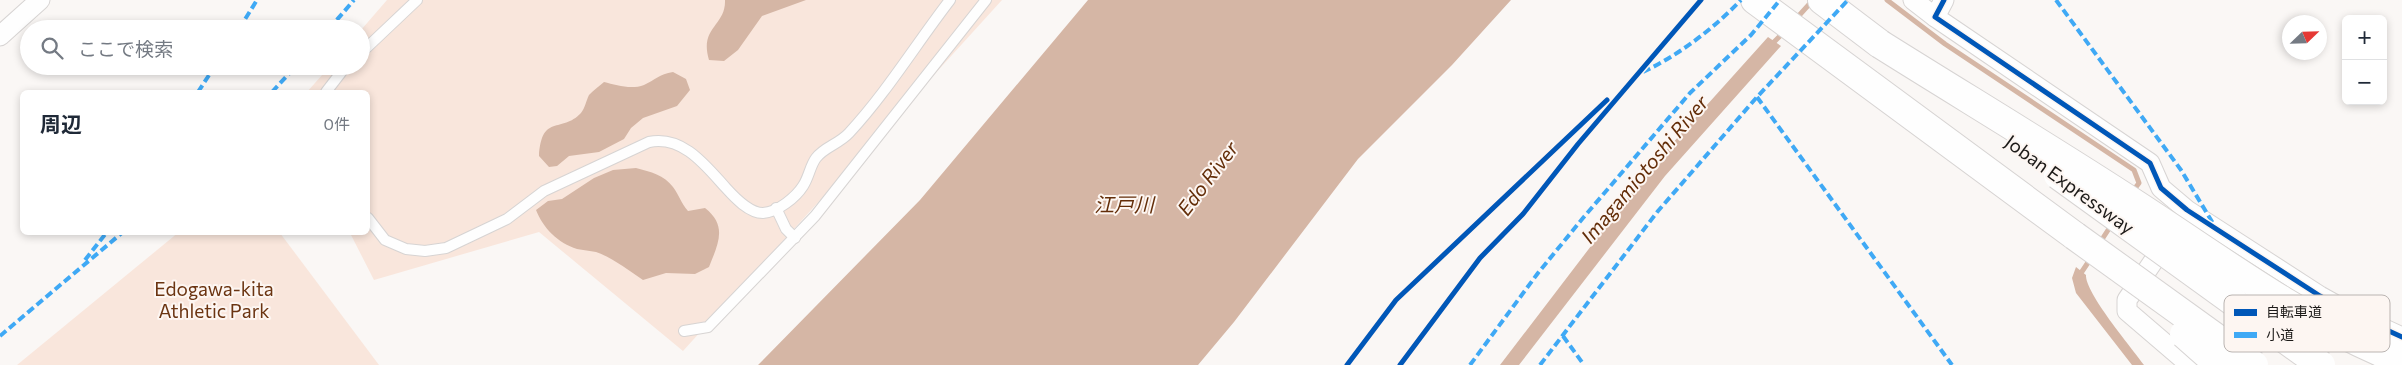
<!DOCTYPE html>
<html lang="ja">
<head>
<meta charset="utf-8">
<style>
  :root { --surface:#fff; --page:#f6f6f7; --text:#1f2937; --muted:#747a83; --line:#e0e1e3 }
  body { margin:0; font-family:Commissioner,"Noto Sans JP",sans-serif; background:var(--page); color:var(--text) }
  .controls { position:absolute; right:15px; top:15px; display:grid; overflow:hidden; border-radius:8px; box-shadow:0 2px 8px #0003 }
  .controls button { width:45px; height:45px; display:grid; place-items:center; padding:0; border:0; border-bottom:1px solid var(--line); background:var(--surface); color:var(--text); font:25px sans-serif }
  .compass { position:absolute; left:2282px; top:15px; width:45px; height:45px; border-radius:50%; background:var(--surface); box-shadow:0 2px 8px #0003; rotate:67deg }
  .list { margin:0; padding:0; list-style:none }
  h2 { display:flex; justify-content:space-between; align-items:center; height:65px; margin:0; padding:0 20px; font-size:21px }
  h2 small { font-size:16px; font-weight:400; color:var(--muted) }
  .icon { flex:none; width:28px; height:28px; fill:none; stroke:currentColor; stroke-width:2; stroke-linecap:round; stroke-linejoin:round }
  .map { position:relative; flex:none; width:2402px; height:365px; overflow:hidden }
  .search { position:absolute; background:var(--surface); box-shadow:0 2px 8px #0003; left:20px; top:20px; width:350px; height:55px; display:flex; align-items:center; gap:12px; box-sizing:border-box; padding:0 18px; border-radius:28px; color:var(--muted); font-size:19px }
  .panel { position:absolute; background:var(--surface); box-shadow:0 2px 8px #0003; left:20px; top:90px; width:350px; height:145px; border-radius:8px }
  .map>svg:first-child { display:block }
  .green { fill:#f9e6dc }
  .water { fill:#d5b6a5 }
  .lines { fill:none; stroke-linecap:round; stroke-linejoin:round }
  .stream { stroke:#d5b6a5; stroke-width:5 }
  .lane-casing { stroke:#d7d4d3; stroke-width:12 }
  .street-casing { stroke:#d7d4d3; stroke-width:21 }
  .highway-casing { stroke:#d7d4d3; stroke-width:30 }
  .lane { stroke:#fefefe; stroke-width:10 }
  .street { stroke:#fefefe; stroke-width:19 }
  .highway { stroke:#fefefe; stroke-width:28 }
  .highway-bridge-casing { stroke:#d7d4d3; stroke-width:30; stroke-linecap:butt }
  .highway-bridge { stroke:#fefefe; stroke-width:28 }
  .quiet { stroke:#3fa9f5; stroke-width:4; stroke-dasharray:8 4; stroke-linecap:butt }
  .cycleway-casing { stroke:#fdf6f2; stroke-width:8 }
  .cycleway { stroke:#0057b8; stroke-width:5 }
  .labels { text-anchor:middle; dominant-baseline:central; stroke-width:4; stroke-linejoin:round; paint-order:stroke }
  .street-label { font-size:19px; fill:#1c1a18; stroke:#fdf6f2 }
  .park-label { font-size:19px; fill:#6b3411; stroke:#fdf6f2 }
  .water-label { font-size:20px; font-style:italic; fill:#632d08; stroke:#fdf6f2 }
  .key { fill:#fdf6f2; stroke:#bab4b1; stroke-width:1 }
  .key-label { font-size:14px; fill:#1c1a18 }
</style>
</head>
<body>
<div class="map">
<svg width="2402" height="365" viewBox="0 0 2402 365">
  <rect width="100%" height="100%" fill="#faf7f5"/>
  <g class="green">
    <path d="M 387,0 L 1002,0 L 683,351 L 539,232 L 374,280 L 350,233 L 368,232 L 368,92 L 307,92 L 330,66 L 361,66 L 361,30 Z"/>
    <path d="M 179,232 L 280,233 L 379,365 L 17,365 Z"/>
  </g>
  <g class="water">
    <path d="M 725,0 L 806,0 L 762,16 L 738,50 L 724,61 L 709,60 C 699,27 726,26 725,0 Z"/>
    <path d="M 1088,0 L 1511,0 L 1452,65 L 1358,159 L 1234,322 L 1198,365 L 758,365 L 920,200 Z"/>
    <path d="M 1768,37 L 1781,46 L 1665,176 L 1519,365 L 1500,365 L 1653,165 Z"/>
    <path d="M 673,72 L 686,79 L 690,90 L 677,106 L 643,118 L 631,128 L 624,139 L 599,152 L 569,156 L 557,166 L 549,167 L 539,156 C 542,113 561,134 581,113 C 585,108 586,101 589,95 C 593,91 599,86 604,82 C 616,85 631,90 644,85 C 655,80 659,74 673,72 Z"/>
    <path d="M 636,168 C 651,172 664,175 673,187 C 679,195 681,203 688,211 L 705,208 C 728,226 718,244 709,267 L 695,274 L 666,273 L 643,280 C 628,270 613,258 596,252 C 590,251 583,250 577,249 C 558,243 543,228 536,210 L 548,201 L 562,199 L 594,178 L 613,170 Z"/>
    <path d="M 2076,267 L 2086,275 C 2085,293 2132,348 2144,365 L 2132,365 L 2076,293 L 2072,278 Z"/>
  </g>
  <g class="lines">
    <g class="stream">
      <path d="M 1887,0 L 1945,44 L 2134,170 L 2139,183 L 2133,191"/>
      <path d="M 1795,20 L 1813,0"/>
      <path d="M 1771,45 L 1784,32"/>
      <path d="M 2099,244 L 2112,224"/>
      <path d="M 2079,276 L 2091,258"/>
    </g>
    <defs>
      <g id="lane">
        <path d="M 361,53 L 417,0"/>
        <path d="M 326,92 L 346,66"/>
        <path d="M 776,208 L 786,229 L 795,238"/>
        <path d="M 368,218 L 385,240 L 406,249 L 425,251 L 446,248 L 507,219 L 544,191 L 649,142 C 683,135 706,166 726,188 C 735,198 749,213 763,213 C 778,212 796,197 803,186 C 809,177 810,166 816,158 C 824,147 839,144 849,133 C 887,92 916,44 950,0"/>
        <path d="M 684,331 L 708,327 L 815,216 L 986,0"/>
      </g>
      <g id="street">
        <path d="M 1913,0 L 1935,17"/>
        <path d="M 1944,0 L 1935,17 L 2150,163 L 2161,188 L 2187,210 L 2320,296 L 2354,315 L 2402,337"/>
        <path d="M 0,36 L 40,0"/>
        <path d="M 2167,241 L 2127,300 L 2127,311 L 2190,365"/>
      </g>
      <g id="highway">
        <path d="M 1755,0 L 2075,236"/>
        <path d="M 1822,0 L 1880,44"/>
        <path d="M 2380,352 L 2402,360"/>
      </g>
    </defs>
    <use href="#lane" class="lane-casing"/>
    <use href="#street" class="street-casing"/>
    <use href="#highway" class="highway-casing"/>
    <use href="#lane" class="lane"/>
    <use href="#street" class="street"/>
    <use href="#highway" class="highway"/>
    <defs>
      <g id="highway-bridge">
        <path d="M 1880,44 C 1966,98 2053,150 2137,205 C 2217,257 2293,314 2380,352"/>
        <path d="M 2058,175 L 2321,365"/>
        <path d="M 2075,236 L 2254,365"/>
        <path d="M 2184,334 L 2219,365"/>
      </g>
    </defs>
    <use href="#highway-bridge" class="highway-bridge-casing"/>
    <use href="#highway-bridge" class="highway-bridge"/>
    <g class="quiet">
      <path d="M 2056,0 L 2181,170 L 2214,225"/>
      <path d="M 239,29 L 257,0"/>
      <path d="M 329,29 L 354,0"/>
      <path d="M 1643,72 C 1679,55 1713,29 1741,0"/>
      <path d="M 198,92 L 215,66"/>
      <path d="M 272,92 L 296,66"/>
      <path d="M 1757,97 L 1952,365"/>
      <path d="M 85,260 L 107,232"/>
      <path d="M 0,336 L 123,232"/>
      <path d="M 1563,336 L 1584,365"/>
      <path d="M 1470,365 L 1538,273 L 1583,218 L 1690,93 L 1751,35 L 1780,0"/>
      <path d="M 1540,365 L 1658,211 L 1757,97 L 1848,0"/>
    </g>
    <defs>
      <g id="cycleway">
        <path d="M 1944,0 L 1935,17 L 2150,163 L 2161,188 L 2187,210 L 2320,296 L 2354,315 L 2402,337"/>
        <path d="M 1347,365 L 1396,300 L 1607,100"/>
        <path d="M 1400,365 L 1480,258 L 1523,214 L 1578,144 L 1701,0"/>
      </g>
    </defs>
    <use href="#cycleway" class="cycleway-casing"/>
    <use href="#cycleway" class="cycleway"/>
  </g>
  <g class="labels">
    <g class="street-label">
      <text transform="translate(2070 184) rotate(36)">Joban Expressway</text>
    </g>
    <g class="park-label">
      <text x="214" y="288">Edogawa-kita<tspan x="214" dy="22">Athletic Park</tspan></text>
    </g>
    <g class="water-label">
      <text transform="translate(1644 169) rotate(-50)">Imagamiotoshi River</text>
      <text transform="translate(1207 178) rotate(-53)">Edo River</text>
      <text x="1124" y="204">江戸川</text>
    </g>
  </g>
  <rect x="2224" y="295" width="166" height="57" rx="8" class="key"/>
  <rect x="2234" y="309" width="23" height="7" fill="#0057b8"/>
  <rect x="2234" y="332" width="23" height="6" fill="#3fa9f5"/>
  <g class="key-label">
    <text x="2266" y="317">自転車道</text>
    <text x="2266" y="340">小道</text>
  </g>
</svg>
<div class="controls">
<button>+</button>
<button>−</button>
</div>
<svg class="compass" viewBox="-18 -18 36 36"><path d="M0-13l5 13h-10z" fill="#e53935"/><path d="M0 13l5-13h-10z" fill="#747a83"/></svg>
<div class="search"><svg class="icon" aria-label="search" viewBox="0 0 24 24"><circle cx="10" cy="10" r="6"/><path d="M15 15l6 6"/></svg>ここで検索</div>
<section class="panel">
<h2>周辺<small>0件</small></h2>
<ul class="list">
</ul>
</section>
</div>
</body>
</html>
